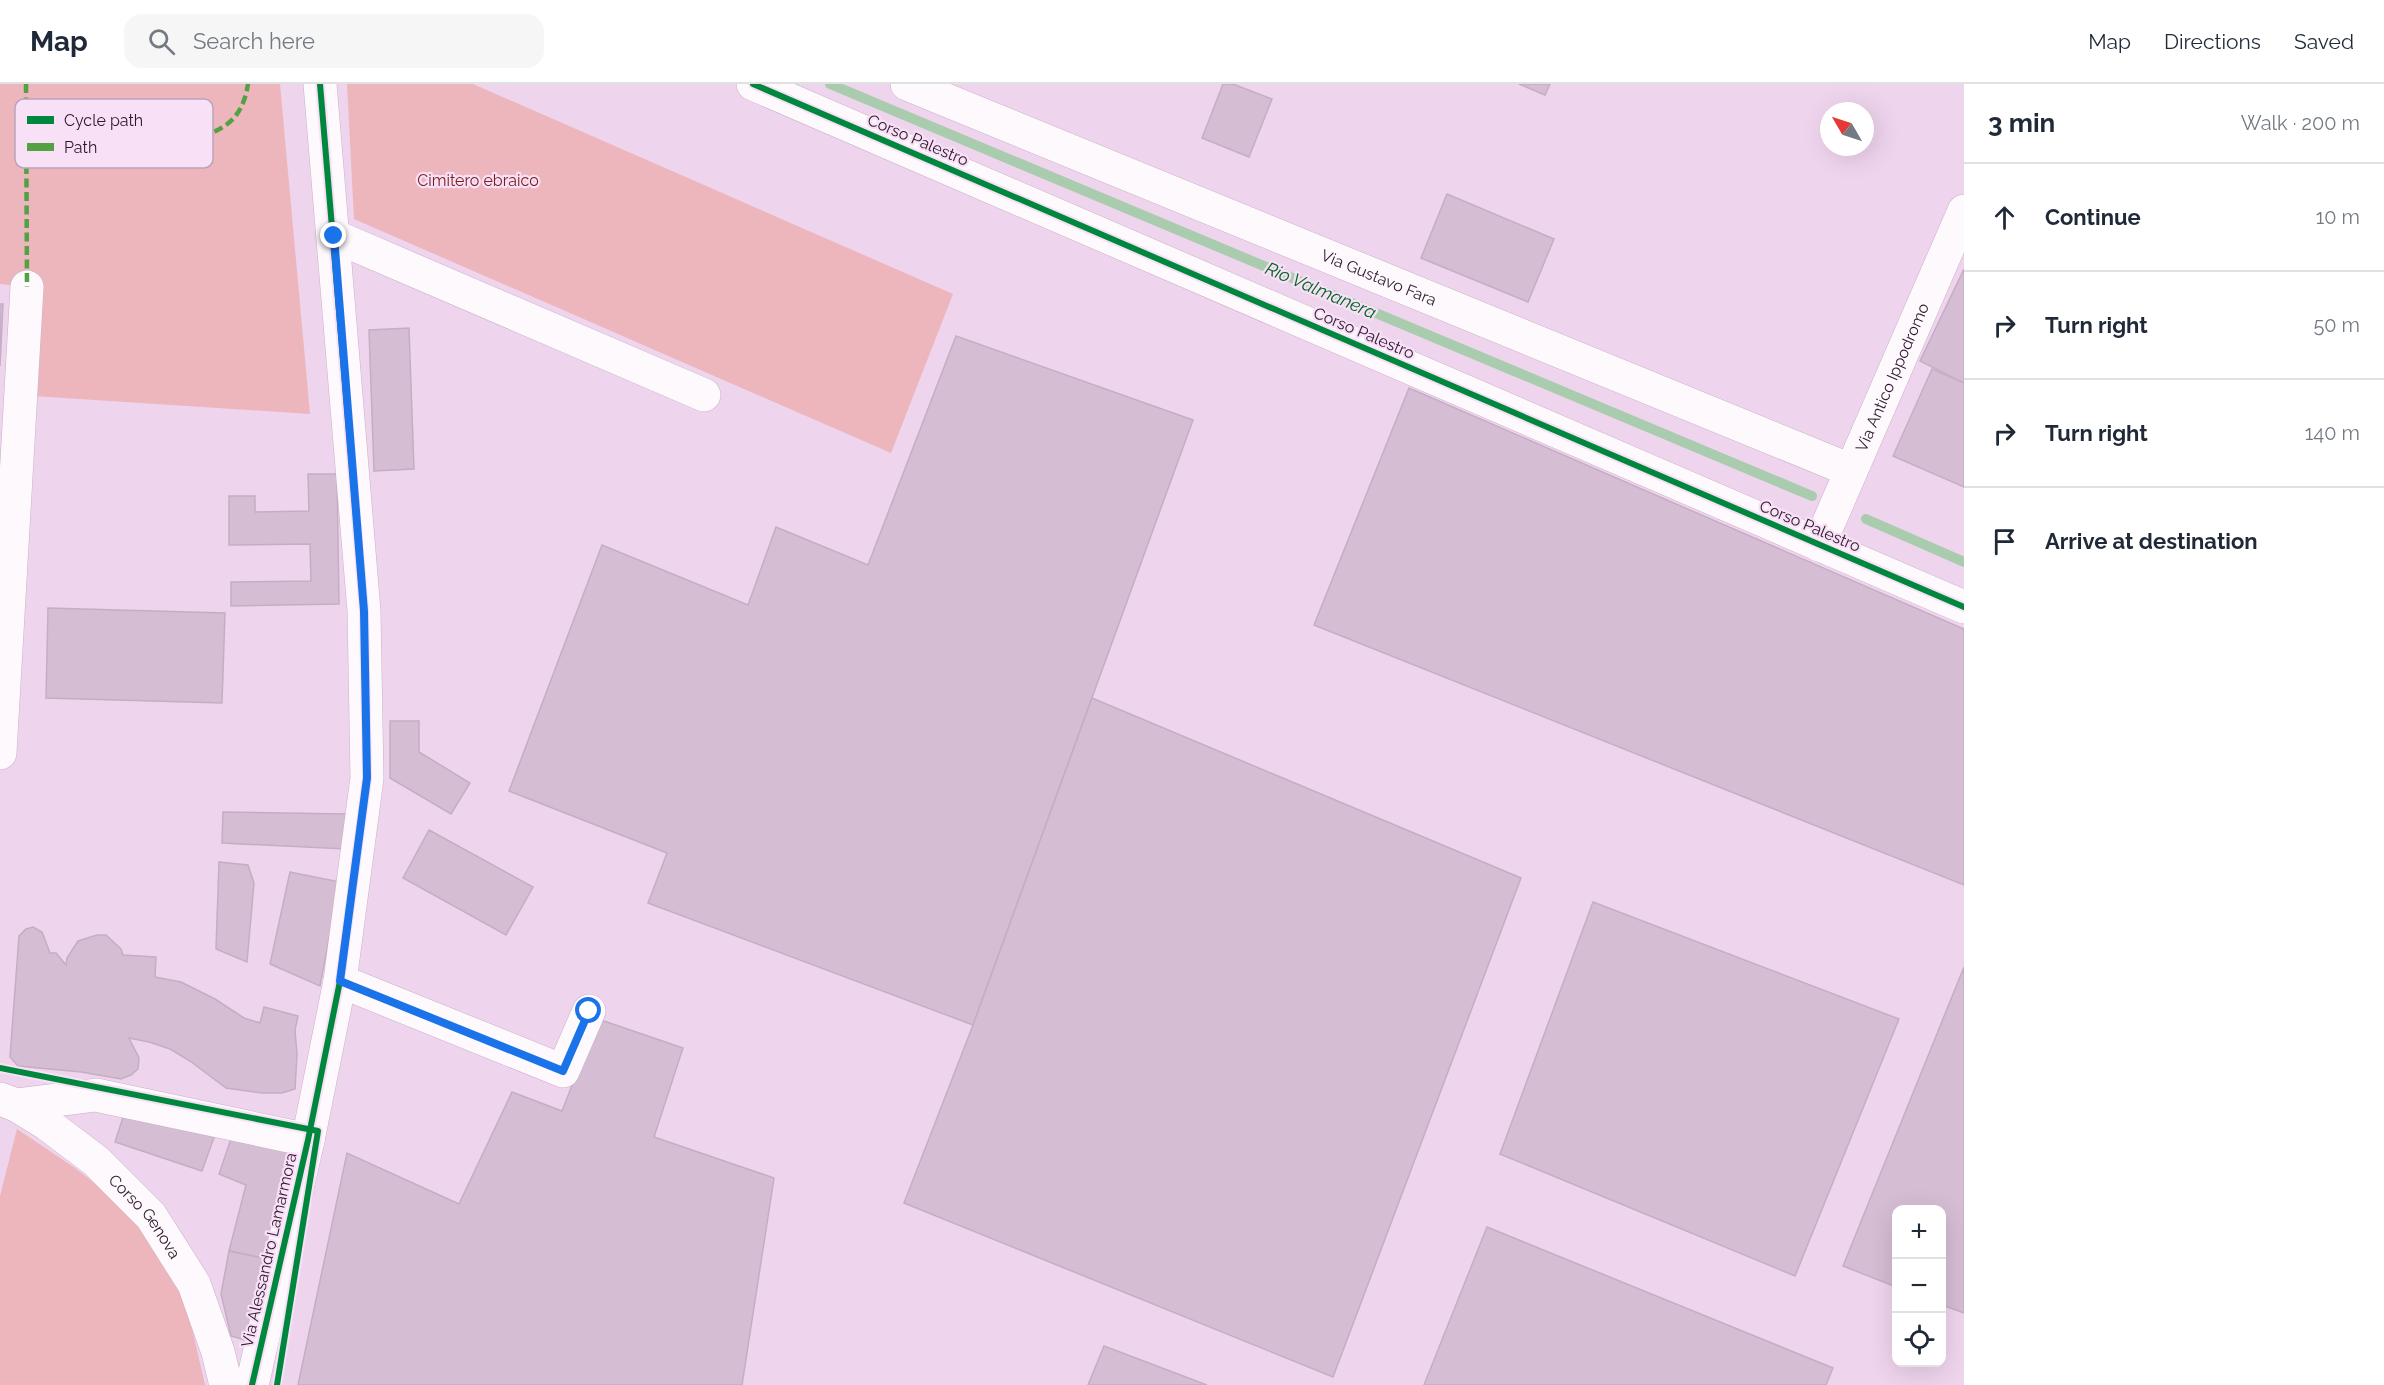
<!DOCTYPE html>
<html lang="en">
<head>
<meta charset="utf-8">
<style>
  :root { --surface:#fff; --page:#f6f6f7; --text:#1f2937; --muted:#747a83; --line:#e0e1e3 }
  body { margin:0; font-family:Raleway,sans-serif; background:var(--page); color:var(--text) }
  .controls { position:absolute; right:18px; bottom:18px; display:grid; overflow:hidden; border-radius:12px; box-shadow:0 6px 24px #0002 }
  .controls button { width:54px; height:54px; display:grid; place-items:center; padding:0; border:0; border-bottom:2px solid var(--line); background:var(--surface); color:var(--text); font:30px sans-serif }
  .compass { position:absolute; left:1820px; top:18px; width:54px; height:54px; border-radius:50%; background:var(--surface); box-shadow:0 6px 24px #0002; rotate:309deg }
  .stop { position:absolute; width:18px; height:18px; margin:-14px; border:4px solid #1a73e8; border-radius:50%; background:#fff }
  .stop.end { background:#1a73e8; border-color:#fff; box-shadow:0 2px 6px #0008 }
  .list { margin:0; padding:0; list-style:none }
  h2 { display:flex; justify-content:space-between; align-items:center; height:78px; margin:0; padding:0 24px; font-size:26px }
  h2 small { font-size:20px; font-weight:400; color:var(--muted) }
  .list li { display:grid; grid-template-columns:39px 1fr auto; gap:18px; align-items:center; box-sizing:border-box; height:108px; padding:0 24px; border-top:2px solid var(--line) }
  .list b { display:block; font-size:22px; white-space:nowrap }
  .list em { font-size:20px; font-style:normal; color:var(--muted) }
  .icon { flex:none; width:33px; height:33px; fill:none; stroke:currentColor; stroke-width:2; stroke-linecap:round; stroke-linejoin:round }
  .map { position:relative; flex:none; width:1964px; height:1301px; overflow:hidden }
  header { display:flex; align-items:center; gap:36px; box-sizing:border-box; height:84px; padding:0 30px; background:var(--surface); border-bottom:2px solid var(--line) }
  header strong { font-size:28px }
  nav { display:flex; gap:33px; margin-inline-start:auto; font-size:21px }
  .search { width:420px; height:54px; background:var(--page); display:flex; align-items:center; gap:15px; box-sizing:border-box; padding:0 21px; border-radius:18px; color:var(--muted); font-size:22px }
  main { display:flex }
  aside { flex:1; background:var(--surface) }
  .map>svg:first-child { display:block }
  .green { fill:#edb6bc }
  .lines { fill:none; stroke-linecap:round; stroke-linejoin:round }
  .stream { stroke:#a9ccae; stroke-width:10 }
  .building { fill:#d5bdd4; stroke:#c5aec4; stroke-width:1.5 }
  .minor-casing { stroke:#c8b1c7; stroke-width:34 }
  .major-casing { stroke:#c8b1c7; stroke-width:34 }
  .minor { stroke:#fdf9fc; stroke-width:33 }
  .major { stroke:#fdf9fc; stroke-width:33 }
  .quiet { stroke:#52a143; stroke-width:4.5; stroke-dasharray:9 4.5; stroke-linecap:butt }
  .cycleway-casing { stroke:#f8e0f7; stroke-width:10 }
  .cycleway { stroke:#00873e; stroke-width:6 }
  .route { stroke:#1a73e8; stroke-width:8 }
  .labels { text-anchor:middle; dominant-baseline:central; stroke-width:4.5; stroke-linejoin:round; paint-order:stroke }
  .street-label { font-size:16px; fill:#2e182d; stroke:#f8e0f7 }
  .park-label { font-size:16px; fill:#7c1d19; stroke:#f8e0f7 }
  .water-label { font-size:18px; font-style:italic; fill:#006624; stroke:#f8e0f7 }
  .key { fill:#f8e0f7; stroke:#bba4ba; stroke-width:1.5 }
  .key-label { font-size:16px; fill:#2e182d }
</style>
</head>
<body>
<header>
<strong>Map</strong>
<div class="search"><svg class="icon" aria-label="search" viewBox="0 0 24 24"><circle cx="10" cy="10" r="6"/><path d="M15 15l6 6"/></svg>Search here</div>
<nav><a>Map</a><a>Directions</a><a>Saved</a></nav>
</header>
<main>
<div class="map">
<svg width="1964" height="1301" viewBox="0 0 1964 1301">
  <rect width="100%" height="100%" fill="#efd4ed"/>
  <g class="green">
    <path d="M 0,0 L 280,0 L 310,330 L 33,312 L 33,204 L 0,200 Z"/>
    <path d="M 347,0 L 473,0 L 953,210 L 891,369 L 354,135 Z"/>
    <path d="M 17,1045 L 75,1084 L 136,1131 L 184,1210 L 205,1301 L 0,1301 L 0,1112 Z"/>
  </g>
  <g class="lines">
    <g class="stream">
      <path d="M 830,0 L 1812,412"/>
      <path d="M 1866,435 L 1964,478"/>
    </g>
  </g>
  <g class="building">
    <path d="M 1223,0 L 1233,0 L 1272,15 L 1249,73 L 1202,54 Z"/>
    <path d="M 1519,0 L 1550,0 L 1545,11 Z"/>
    <path d="M 1447,110 L 1554,155 L 1528,218 L 1421,174 Z"/>
    <path d="M 1964,185 L 1964,299 L 1920,277 Z"/>
    <path d="M 0,220 L 3,220 L 0,282 Z"/>
    <path d="M 409,244 L 414,385 L 374,387 L 369,246 Z"/>
    <path d="M 956,252 L 1193,336 L 973,941 L 648,819 L 667,769 L 509,707 L 602,461 L 748,521 L 776,443 L 868,481 Z"/>
    <path d="M 1932,285 L 1964,299 L 1964,403 L 1893,372 Z"/>
    <path d="M 1409,304 L 1964,545 L 1964,801 L 1314,541 Z"/>
    <path d="M 308,390 L 337,390 L 339,520 L 231,522 L 231,498 L 311,497 L 310,460 L 229,461 L 229,412 L 255,412 L 255,428 L 309,427 Z"/>
    <path d="M 48,524 L 225,529 L 222,619 L 46,614 Z"/>
    <path d="M 1092,614 L 1521,794 L 1333,1293 L 904,1119 L 973,941 Z"/>
    <path d="M 390,637 L 419,637 L 419,668 L 470,699 L 451,730 L 390,694 Z"/>
    <path d="M 223,728 L 347,730 L 346,765 L 222,759 Z"/>
    <path d="M 429,746 L 533,803 L 506,851 L 403,794 Z"/>
    <path d="M 219,778 L 248,781 L 254,799 L 247,878 L 216,865 Z"/>
    <path d="M 290,788 L 340,798 L 320,902 L 270,880 Z"/>
    <path d="M 1593,818 L 1899,935 L 1795,1192 L 1500,1070 Z"/>
    <path d="M 33,843 L 42,848 L 50,869 L 56,869 L 66,881 L 67,874 L 78,857 L 97,851 L 106,851 L 121,865 L 123,871 L 156,873 L 155,893 L 181,898 L 215,915 L 244,934 L 260,939 L 264,923 L 298,932 L 295,946 L 297,970 L 295,1005 L 282,1009 L 262,1009 L 226,1004 L 190,977 L 170,965 L 149,958 L 129,954 L 139,974 L 138,985 L 131,991 L 121,995 L 81,988 L 18,982 L 10,973 L 19,852 L 26,845 Z"/>
    <path d="M 1964,883 L 1964,1229 L 1942,1221 L 1942,1126 L 1896,1126 L 1896,1203 L 1843,1182 Z"/>
    <path d="M 598,935 L 683,964 L 654,1053 L 774,1094 L 742,1301 L 298,1301 L 347,1069 L 459,1120 L 512,1008 L 562,1027 Z"/>
    <path d="M 127,1021 L 217,1045 L 202,1087 L 115,1058 Z"/>
    <path d="M 233,1049 L 295,1067 L 272,1176 L 229,1167 L 246,1101 L 219,1090 Z"/>
    <path d="M 1487,1143 L 1833,1284 L 1826,1301 L 1424,1301 Z"/>
    <path d="M 229,1167 L 272,1176 L 252,1258 L 231,1252 L 221,1210 Z"/>
    <path d="M 1104,1262 L 1207,1301 L 1088,1301 Z"/>
  </g>
  <g class="lines">
    <defs>
      <g id="minor">
        <path d="M 753,0 L 1964,523"/>
        <path id="s1" d="M 907,0 L 1850,386"/>
        <path d="M 334,152 L 704,311"/>
        <path id="s2" d="M 1819,461 L 1964,127"/>
        <path d="M 0,669 L 27,203"/>
        <path d="M 340,897 L 563,987 L 589,927"/>
        <path d="M 16,1021 L 96,1011 L 308,1056"/>
        <path d="M 252,1301 L 308,1056 L 340,897 L 367,694 L 364,527 L 320,0"/>
      </g>
      <g id="major">
        <path id="s3" d="M 0,1015 L 16,1021 L 47,1040 L 96,1077 L 151,1132 L 194,1200 L 218,1268 L 226,1301"/>
      </g>
    </defs>
    <use href="#minor" class="minor-casing"/>
    <use href="#major" class="major-casing"/>
    <use href="#minor" class="minor"/>
    <use href="#major" class="major"/>
    <g class="quiet">
      <path d="M 26,0 L 27,203"/>
      <path d="M 26,37 L 211,49 C 234,40 244,25 248,0"/>
    </g>
    <defs>
      <g id="cycleway">
        <path d="M 753,0 L 1964,523"/>
        <path d="M 0,984 L 318,1047 L 277,1301"/>
        <path d="M 252,1301 L 308,1056 L 340,897 L 367,694 L 364,527 L 320,0"/>
      </g>
    </defs>
    <use href="#cycleway" class="cycleway-casing"/>
    <use href="#cycleway" class="cycleway"/>
  </g>
  <g class="lines">
    <path class="route" d="M 334,152 L 364,527 L 367,694 L 340,897 L 563,987 L 589,927"/>
  </g>
  <g class="labels">
    <g class="street-label">
      <text transform="translate(918 56) rotate(23)">Corso Palestro</text>
      <text stroke="none"><textPath href="#s1" startOffset="510">Via Gustavo Fara</textPath></text>
      <text transform="translate(1364 249) rotate(23)">Corso Palestro</text>
      <text stroke="none"><textPath href="#s2" startOffset="183">Via Antico Ippodromo</textPath></text>
      <text transform="translate(1810 442) rotate(23)">Corso Palestro</text>
      <text stroke="none"><textPath href="#s3" startOffset="189">Corso Genova</textPath></text>
      <text transform="translate(269 1166) rotate(-77)">Via Alessandro Lamarmora</text>
    </g>
    <g class="park-label">
      <text x="478" y="96">Cimitero ebraico</text>
    </g>
    <g class="water-label">
      <text transform="translate(1321 206) rotate(23)">Rio Valmanera</text>
    </g>
  </g>
  <rect x="15" y="15" width="198" height="69" rx="9" class="key"/>
  <rect x="27" y="32" width="27" height="8" fill="#00873e"/>
  <rect x="27" y="59" width="27" height="8" fill="#52a143"/>
  <g class="key-label">
    <text x="64" y="42">Cycle path</text>
    <text x="64" y="69">Path</text>
  </g>
</svg>
<div class="controls">
<button>+</button>
<button>−</button>
<button><svg class="icon" aria-label="locate" viewBox="0 0 24 24"><circle cx="12" cy="12" r="6"/><path d="M12 2v4M12 18v4M2 12h4M18 12h4"/></svg></button>
</div>
<svg class="compass" viewBox="-18 -18 36 36"><path d="M0-13l5 13h-10z" fill="#e53935"/><path d="M0 13l5-13h-10z" fill="#747a83"/></svg>
<div class="stop" style="left:589px;top:927px"></div>
<div class="stop end" style="left:334px;top:152px"></div>
</div>
<aside>
<h2>3 min<small>Walk · 200 m</small></h2>
<ul class="list">
<li><svg class="icon" aria-label="ahead" viewBox="0 0 24 24"><path d="M12 20V5M6 11l6-6 6 6"/></svg><div><b>Continue</b></div><em>10 m</em></li>
<li><svg class="icon" aria-label="right" viewBox="0 0 24 24"><path d="M7 20v-9h11M14 6l5 5-5 5"/></svg><div><b>Turn right</b></div><em>50 m</em></li>
<li><svg class="icon" aria-label="right" viewBox="0 0 24 24"><path d="M7 20v-9h11M14 6l5 5-5 5"/></svg><div><b>Turn right</b></div><em>140 m</em></li>
<li><svg class="icon" aria-label="arrive" viewBox="0 0 24 24"><path d="M6 21V4h12l-3 4 3 4H6"/></svg><div><b>Arrive at destination</b></div></li>
</ul>
</aside>
</main>
</body>
</html>
